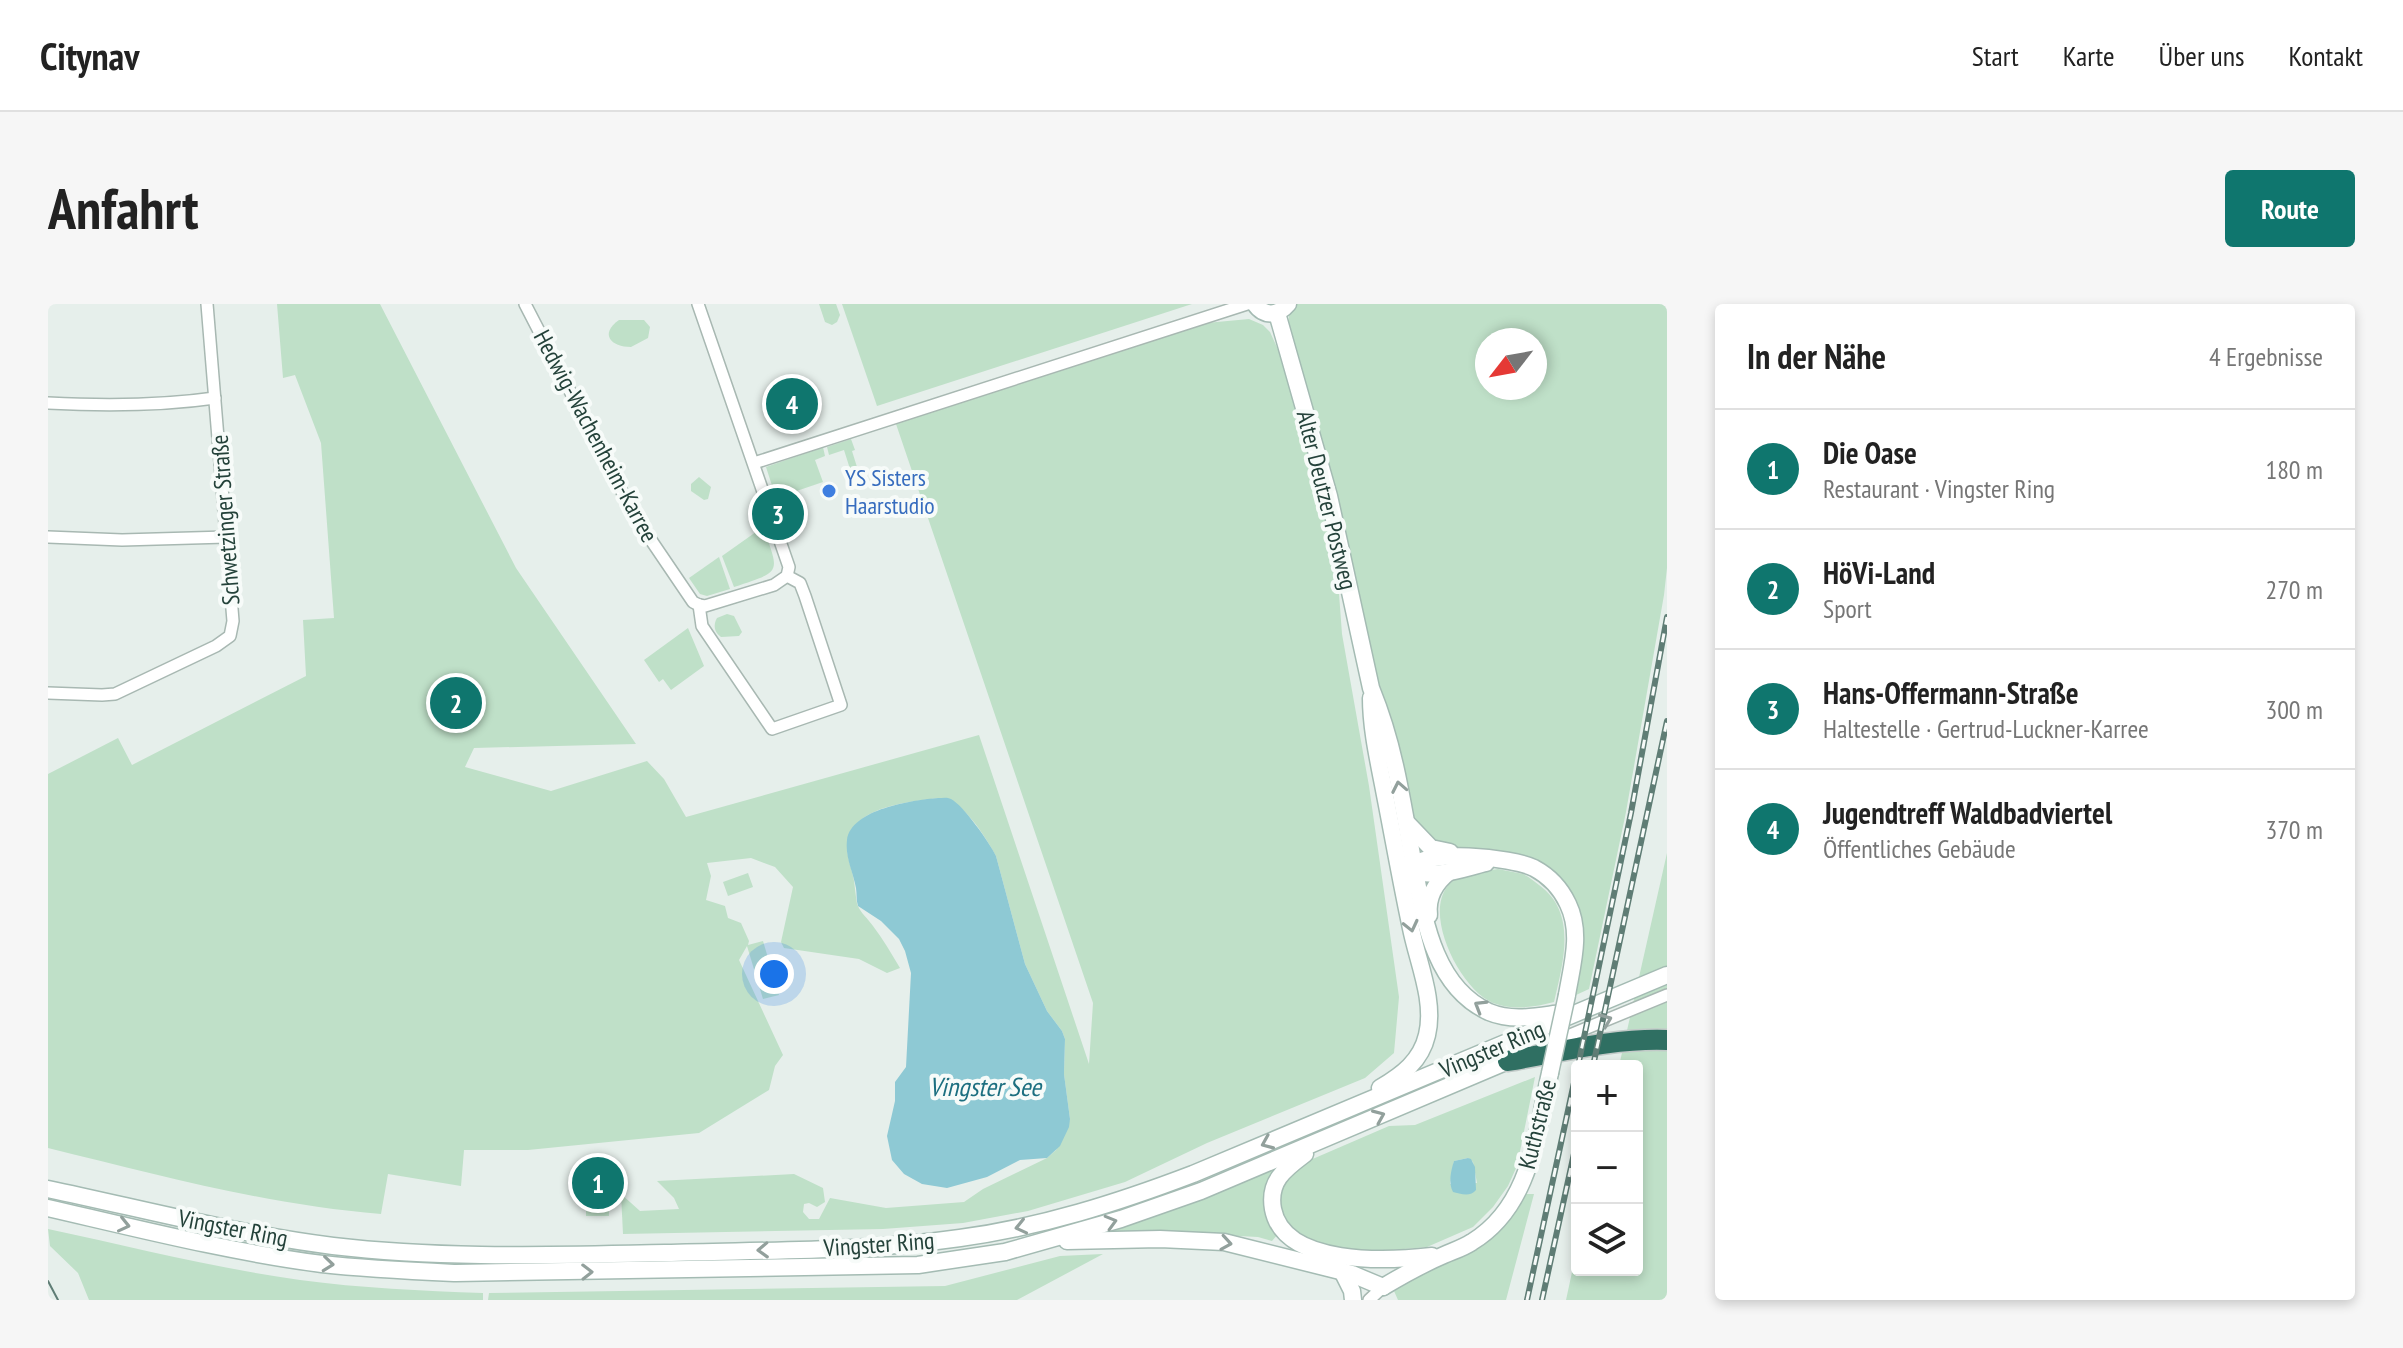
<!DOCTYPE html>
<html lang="de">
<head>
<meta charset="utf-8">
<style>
  :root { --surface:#fff; --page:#f6f6f6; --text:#222; --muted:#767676; --line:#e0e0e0; --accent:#0f766e }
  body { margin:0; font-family:"PT Sans Narrow",sans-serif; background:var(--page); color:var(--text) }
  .controls { position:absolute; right:24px; bottom:24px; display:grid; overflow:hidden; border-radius:8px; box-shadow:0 4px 12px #0003 }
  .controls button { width:72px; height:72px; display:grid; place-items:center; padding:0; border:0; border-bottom:2px solid var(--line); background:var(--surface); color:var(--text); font:40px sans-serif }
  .compass { position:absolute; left:1427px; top:24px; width:72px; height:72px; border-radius:50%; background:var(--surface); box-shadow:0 4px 12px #0003; rotate:239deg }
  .you { position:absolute; left:726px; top:670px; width:28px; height:28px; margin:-20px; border:6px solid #fff; border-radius:50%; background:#1a73e8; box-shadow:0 0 0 12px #1a73e833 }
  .badge { display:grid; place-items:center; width:52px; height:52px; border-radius:50%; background:var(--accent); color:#fff; font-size:26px; font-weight:700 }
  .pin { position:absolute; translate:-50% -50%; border:4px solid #fff; box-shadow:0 2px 8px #0006 }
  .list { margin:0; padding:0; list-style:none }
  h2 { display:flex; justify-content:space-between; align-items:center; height:104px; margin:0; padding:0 32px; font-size:34px }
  h2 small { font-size:26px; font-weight:400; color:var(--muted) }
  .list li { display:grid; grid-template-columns:52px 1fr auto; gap:24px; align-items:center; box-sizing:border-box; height:120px; padding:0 32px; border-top:2px solid var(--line) }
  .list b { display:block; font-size:30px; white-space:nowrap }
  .list p { margin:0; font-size:26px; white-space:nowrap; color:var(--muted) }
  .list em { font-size:26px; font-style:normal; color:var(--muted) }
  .icon { flex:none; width:44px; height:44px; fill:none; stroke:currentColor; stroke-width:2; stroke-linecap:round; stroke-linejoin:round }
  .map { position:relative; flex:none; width:1619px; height:996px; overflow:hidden; border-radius:8px }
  header { display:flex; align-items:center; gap:48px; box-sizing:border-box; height:112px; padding:0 40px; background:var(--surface); border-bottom:2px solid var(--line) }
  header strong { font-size:38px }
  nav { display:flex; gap:44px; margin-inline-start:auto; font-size:28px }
  .intro { display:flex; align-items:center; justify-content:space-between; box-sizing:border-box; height:192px; padding:0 48px }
  h1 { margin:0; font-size:56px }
  .button { padding:20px 36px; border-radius:8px; background:var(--accent); color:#fff; font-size:28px; font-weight:700 }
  main { display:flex; gap:48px; padding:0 48px }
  aside { flex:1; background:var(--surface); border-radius:8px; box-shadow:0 4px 12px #0003 }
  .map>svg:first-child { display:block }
  .green { fill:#bfe0c8; fill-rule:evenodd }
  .water { fill:#8ec9d4 }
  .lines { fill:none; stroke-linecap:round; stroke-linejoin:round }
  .street-casing { stroke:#a8b8b2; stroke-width:14 }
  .secondary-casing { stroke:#a4bbb3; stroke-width:19 }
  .highway-casing { stroke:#c2cac8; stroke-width:23 }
  .street { stroke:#fff; stroke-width:11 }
  .secondary { stroke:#fff; stroke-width:16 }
  .highway { stroke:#2f6f62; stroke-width:20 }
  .tram { stroke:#5f7d75; stroke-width:2 }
  .rail-casing { stroke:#5f7d75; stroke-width:6 }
  .rail { stroke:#f7fbf9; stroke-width:3; stroke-dasharray:9; stroke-linecap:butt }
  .secondary-bridge-casing { stroke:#a4bbb3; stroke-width:19; stroke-linecap:butt }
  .secondary-bridge { stroke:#fff; stroke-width:16 }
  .oneway { stroke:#92a09c }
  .shop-dot { fill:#3f7fe0; stroke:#f7fbf9; stroke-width:3 }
  .labels { text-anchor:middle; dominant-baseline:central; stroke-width:8; stroke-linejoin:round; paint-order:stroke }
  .street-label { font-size:24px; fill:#24423a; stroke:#f7fbf9 }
  .shop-label { font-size:24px; fill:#366cbe; stroke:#f7fbf9; text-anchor:start }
  .water-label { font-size:26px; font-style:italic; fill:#1c6f80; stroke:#f7fbf9 }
</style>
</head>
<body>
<header>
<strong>Citynav</strong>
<nav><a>Start</a><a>Karte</a><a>Über uns</a><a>Kontakt</a></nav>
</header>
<div class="intro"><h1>Anfahrt</h1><a class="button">Route</a></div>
<main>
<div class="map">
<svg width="1619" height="996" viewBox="0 0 1619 996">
  <rect width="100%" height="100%" fill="#e6efeb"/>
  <g class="green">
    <path d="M 229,0 L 332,0 L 468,264 L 588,440 L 426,444 L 417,463 L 503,487 L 599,457 L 616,475 L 638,513 L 931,431 L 1041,760 L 1045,699 L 848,120 L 1158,19 L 1201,15 L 1215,21 L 1222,28 L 1233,52 L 1273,193 L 1290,276 L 1294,330 L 1321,482 L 1351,693 L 1346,749 L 1317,774 L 1159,839 L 1077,878 L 980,907 L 915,919 L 835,925 L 575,930 L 573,890 L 592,907 L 631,905 L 626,894 L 609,877 L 746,870 L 775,884 L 777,898 L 769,903 L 761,899 L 756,900 L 755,908 L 761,915 L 771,915 L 782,894 L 838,904 L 916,898 L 935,885 L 999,854 L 1008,846 L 1022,815 L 1016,770 L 1017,735 L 1014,727 L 999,707 L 977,660 L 948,552 C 937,532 914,494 890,494 C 861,498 808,502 800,536 C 797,548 803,562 805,572 C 807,579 808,599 810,602 C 812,608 821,616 825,622 C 835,635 843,649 852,664 L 839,669 L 811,655 L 736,644 L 733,638 L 745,583 L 727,563 L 703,554 L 659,559 L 663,572 L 658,596 L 677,602 L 680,614 L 693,619 L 701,637 L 700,641 L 715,637 L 731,691 L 715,695 L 699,642 L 691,656 L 735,751 L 727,762 L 721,786 L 651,829 L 480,846 L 416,846 L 413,882 L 340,870 L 333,910 C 220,901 110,871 0,844 L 0,470 L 70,434 L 84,461 L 258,372 L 255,316 L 286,314 L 273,139 L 247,71 L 235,74 Z"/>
    <path d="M 771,0 L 788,0 L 792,11 L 789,18 L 784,21 L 777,18 Z"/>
    <path d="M 794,0 L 1144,0 L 829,102 Z"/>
    <path d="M 1247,0 L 1619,0 L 1619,264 L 1616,291 L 1578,508 L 1541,685 L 1528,691 C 1531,676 1538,636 1532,622 C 1528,614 1477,555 1470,552 C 1441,540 1419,547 1390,543 L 1361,512 L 1351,452 L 1326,364 L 1240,21 L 1241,12 ZM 1439,36 L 1487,36 L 1487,84 L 1439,84 Z"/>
    <path d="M 571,16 L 596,16 L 602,23 L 600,34 L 583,43 C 563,43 551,30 571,16 Z"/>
    <path d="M 803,135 L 807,146 L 804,147 L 809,163 L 802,165 L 796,146 L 781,151 L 779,143 Z"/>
    <path d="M 775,143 L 777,152 L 767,156 L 775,178 L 728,194 L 718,163 Z"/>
    <path d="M 651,173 L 663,183 L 660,195 L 656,196 L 643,187 L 643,180 Z"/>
    <path d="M 715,223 C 732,270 734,267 686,283 L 674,252 Z"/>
    <path d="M 671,253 L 682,285 L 659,292 L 652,290 L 641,274 Z"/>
    <path d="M 679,310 L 686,312 L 694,328 L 691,332 L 673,333 C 666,328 665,321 669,314 Z"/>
    <path d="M 640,324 L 656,362 L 623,386 L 615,375 L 611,378 L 596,356 Z"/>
    <path d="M 1619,549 L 1619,996 L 1518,996 L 1529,945 L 1529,966 L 1589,966 L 1589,762 L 1571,762 Z"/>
    <path d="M 1450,565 C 1458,567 1467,568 1475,570 C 1481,573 1486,577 1491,581 C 1530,609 1515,659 1506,698 C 1486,703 1466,707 1445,699 C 1413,686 1376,613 1399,583 C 1409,569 1434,567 1450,565 Z"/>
    <path d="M 700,569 L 705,583 L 680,592 L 675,578 Z"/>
    <path d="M 1487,773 L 1469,862 L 1460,882 L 1445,903 L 1425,923 L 1379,943 L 1309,949 L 1268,939 L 1248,931 L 1230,911 L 1232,883 L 1253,860 L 1341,822 L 1367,821 ZM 1420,854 L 1425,858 L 1429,879 L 1402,880 L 1406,857 Z"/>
    <path d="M 1225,865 L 1227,869 L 1230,930 L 1224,937 L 1210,933 L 1112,928 L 1056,930 L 1139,901 Z"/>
    <path d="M 1477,890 L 1486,890 L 1458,996 L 1350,996 L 1346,987 L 1365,972 L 1456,920 Z"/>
    <rect x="538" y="901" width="23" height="11"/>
    <path d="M 0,925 C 84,943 167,964 252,976 C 313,984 374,987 435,989 L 435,996 L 41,996 L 30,969 L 2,942 Z"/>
    <path d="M 1055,950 L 969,996 L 440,996 L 441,989 L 897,982 L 1012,952 Z"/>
  </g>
  <g class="water">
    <path d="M 890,494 C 895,494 899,493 903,495 C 915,501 942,539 948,552 L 977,660 L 999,707 L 1014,727 L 1017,735 L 1016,770 L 1022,815 L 1021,823 L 1012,842 L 999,854 L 972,856 L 939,873 L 899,884 L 874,880 L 856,870 L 844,856 L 839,832 L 847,797 L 847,778 L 858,763 L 863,669 L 857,647 L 851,635 L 833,617 L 810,602 C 808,596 809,590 808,584 C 805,567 797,554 799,536 C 803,505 865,496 890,494 Z"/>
    <path d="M 1420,854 L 1423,855 L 1427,863 L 1428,886 C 1423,893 1412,890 1405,888 C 1400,879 1403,866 1406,857 Z"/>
  </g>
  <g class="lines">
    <defs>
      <g id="street">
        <path d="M 477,0 L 586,211 L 645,298 L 651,301"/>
        <path d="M 650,0 L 741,263 L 739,272 L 726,281 L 657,302 L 651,301"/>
        <path d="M 0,99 C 57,102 111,102 167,94"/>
        <path d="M 706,159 L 1199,0"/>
        <path d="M 0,233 L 74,236 L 178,233"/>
        <path d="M 651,301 L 654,322 L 724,425 L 793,401 L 757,292 L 752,279 L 739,272"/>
        <path d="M 0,389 L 54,391 L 67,390 L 168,342 L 182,332 L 185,317 L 159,0"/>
        <path d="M 1505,738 L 1619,691"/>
        <path d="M 1321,996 L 1335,983"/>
      </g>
      <g id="secondary">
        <path d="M 1207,0 C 1216,13 1230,12 1240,0"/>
        <path d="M 1229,9 L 1281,192 L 1323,384 C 1334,411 1342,438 1348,466 C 1355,498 1360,530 1366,562 C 1376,615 1386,683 1441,708 C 1465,718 1489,712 1514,709"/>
        <path d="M 1323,394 C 1323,426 1331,459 1337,491 C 1346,537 1354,583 1364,629 C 1371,661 1387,698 1379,731 C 1373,757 1354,771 1332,784"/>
        <path d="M 1360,520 L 1383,544 L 1402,548"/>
        <path d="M 1360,563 C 1383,578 1415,564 1438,559"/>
        <path d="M 1361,565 C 1376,544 1464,553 1486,564 C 1501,572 1513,585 1520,600 C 1534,629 1524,661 1519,691"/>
        <path d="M 1381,611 C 1379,594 1387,579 1401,568"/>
        <path d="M 1257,850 C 1237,865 1220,877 1225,905 C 1236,963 1341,957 1384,952"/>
        <path d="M 0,885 C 95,905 189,930 285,942 C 395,955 506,951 617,949 C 715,946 815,948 912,934 C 993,923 1069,899 1145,870 L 1619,671"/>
        <path d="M 0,904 C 91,925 182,948 274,960 C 319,965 364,967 408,969 L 870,961 L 957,948 L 1073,915 L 1153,887 L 1460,757"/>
        <path d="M 1019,937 L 1112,935 L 1176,938 L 1304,970 L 1335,983"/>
        <path d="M 1294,967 L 1304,987 L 1305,996"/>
        <path d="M 1335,983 C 1355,971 1375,960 1396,951 C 1405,947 1415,944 1424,938 C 1483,902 1488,830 1502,769"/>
      </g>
      <path id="highway" d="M 1460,757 C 1512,748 1566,734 1619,736"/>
    </defs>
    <use href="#street" class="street-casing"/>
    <use href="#secondary" class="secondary-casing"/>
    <use href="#highway" class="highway-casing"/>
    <use href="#street" class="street"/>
    <use href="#secondary" class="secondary"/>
    <use href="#highway" class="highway"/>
    <path class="tram" d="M 0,977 L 10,996"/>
    <defs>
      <g id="rail">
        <path d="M 1530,762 L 1583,509 L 1619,313"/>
        <path d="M 1545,762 L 1619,417"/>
        <path d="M 1479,996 L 1529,765"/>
        <path d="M 1494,996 L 1529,836"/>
      </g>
    </defs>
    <use href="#rail" class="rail-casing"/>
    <use href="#rail" class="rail"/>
    <defs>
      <path id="secondary-bridge" d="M 1502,769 L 1519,691"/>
    </defs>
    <use href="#secondary-bridge" class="secondary-bridge-casing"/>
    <use href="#secondary-bridge" class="secondary-bridge"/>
  </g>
  <defs><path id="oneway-chevron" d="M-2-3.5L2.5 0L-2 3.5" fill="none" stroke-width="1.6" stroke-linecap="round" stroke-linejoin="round" transform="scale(2)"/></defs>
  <g class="oneway">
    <use href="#oneway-chevron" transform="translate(1351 483) rotate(-101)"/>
    <use href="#oneway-chevron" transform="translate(1363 622) rotate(77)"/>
    <use href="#oneway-chevron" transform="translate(1432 702) rotate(-149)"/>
    <use href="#oneway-chevron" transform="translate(1558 716) rotate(-22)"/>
    <use href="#oneway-chevron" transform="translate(1331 812) rotate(-23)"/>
    <use href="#oneway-chevron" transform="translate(1219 839) rotate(157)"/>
    <use href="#oneway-chevron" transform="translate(1063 918) rotate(-16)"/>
    <use href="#oneway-chevron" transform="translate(76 921) rotate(13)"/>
    <use href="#oneway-chevron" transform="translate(973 923) rotate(167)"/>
    <use href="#oneway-chevron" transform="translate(1178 939) rotate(9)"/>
    <use href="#oneway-chevron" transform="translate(715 946) rotate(178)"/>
    <use href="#oneway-chevron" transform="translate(280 960) rotate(6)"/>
    <use href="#oneway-chevron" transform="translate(539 968) rotate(-1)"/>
  </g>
  <circle class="shop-dot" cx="781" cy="187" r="8"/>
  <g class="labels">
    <g class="street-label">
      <text transform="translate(548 132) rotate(62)">Hedwig-Wachenheim-Karree</text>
      <text transform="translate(1279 196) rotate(76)">Alter Deutzer Postweg</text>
      <text transform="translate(177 216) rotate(-94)">Schwetzinger Straße</text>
      <text transform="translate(1444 745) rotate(-23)">Vingster Ring</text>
      <text transform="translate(1489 820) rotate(-76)">Kuthstraße</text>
      <text transform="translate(185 924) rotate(11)">Vingster Ring</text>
      <text transform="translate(831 940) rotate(-4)">Vingster Ring</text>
    </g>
    <g class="shop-label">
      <text x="797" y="173">YS Sisters<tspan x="797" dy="28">Haarstudio</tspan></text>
    </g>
    <g class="water-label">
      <text x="937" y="782">Vingster See</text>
    </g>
  </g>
</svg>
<div class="controls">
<button>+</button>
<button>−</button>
<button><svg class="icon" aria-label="layers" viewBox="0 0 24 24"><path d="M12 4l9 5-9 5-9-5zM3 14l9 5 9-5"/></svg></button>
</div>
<svg class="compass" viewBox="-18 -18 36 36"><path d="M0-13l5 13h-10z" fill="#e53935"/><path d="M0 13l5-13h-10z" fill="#767676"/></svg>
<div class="you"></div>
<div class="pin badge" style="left:550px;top:879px">1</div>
<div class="pin badge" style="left:408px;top:399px">2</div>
<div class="pin badge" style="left:730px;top:210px">3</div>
<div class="pin badge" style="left:744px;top:100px">4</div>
</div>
<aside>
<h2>In der Nähe<small>4 Ergebnisse</small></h2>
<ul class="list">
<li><span class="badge">1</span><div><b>Die Oase</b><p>Restaurant · Vingster Ring</p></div><em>180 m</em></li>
<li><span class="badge">2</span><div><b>HöVi-Land</b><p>Sport</p></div><em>270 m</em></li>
<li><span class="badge">3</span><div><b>Hans-Offermann-Straße</b><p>Haltestelle · Gertrud-Luckner-Karree</p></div><em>300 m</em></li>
<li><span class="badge">4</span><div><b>Jugendtreff Waldbadviertel</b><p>Öffentliches Gebäude</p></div><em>370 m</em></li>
</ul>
</aside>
</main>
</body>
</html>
